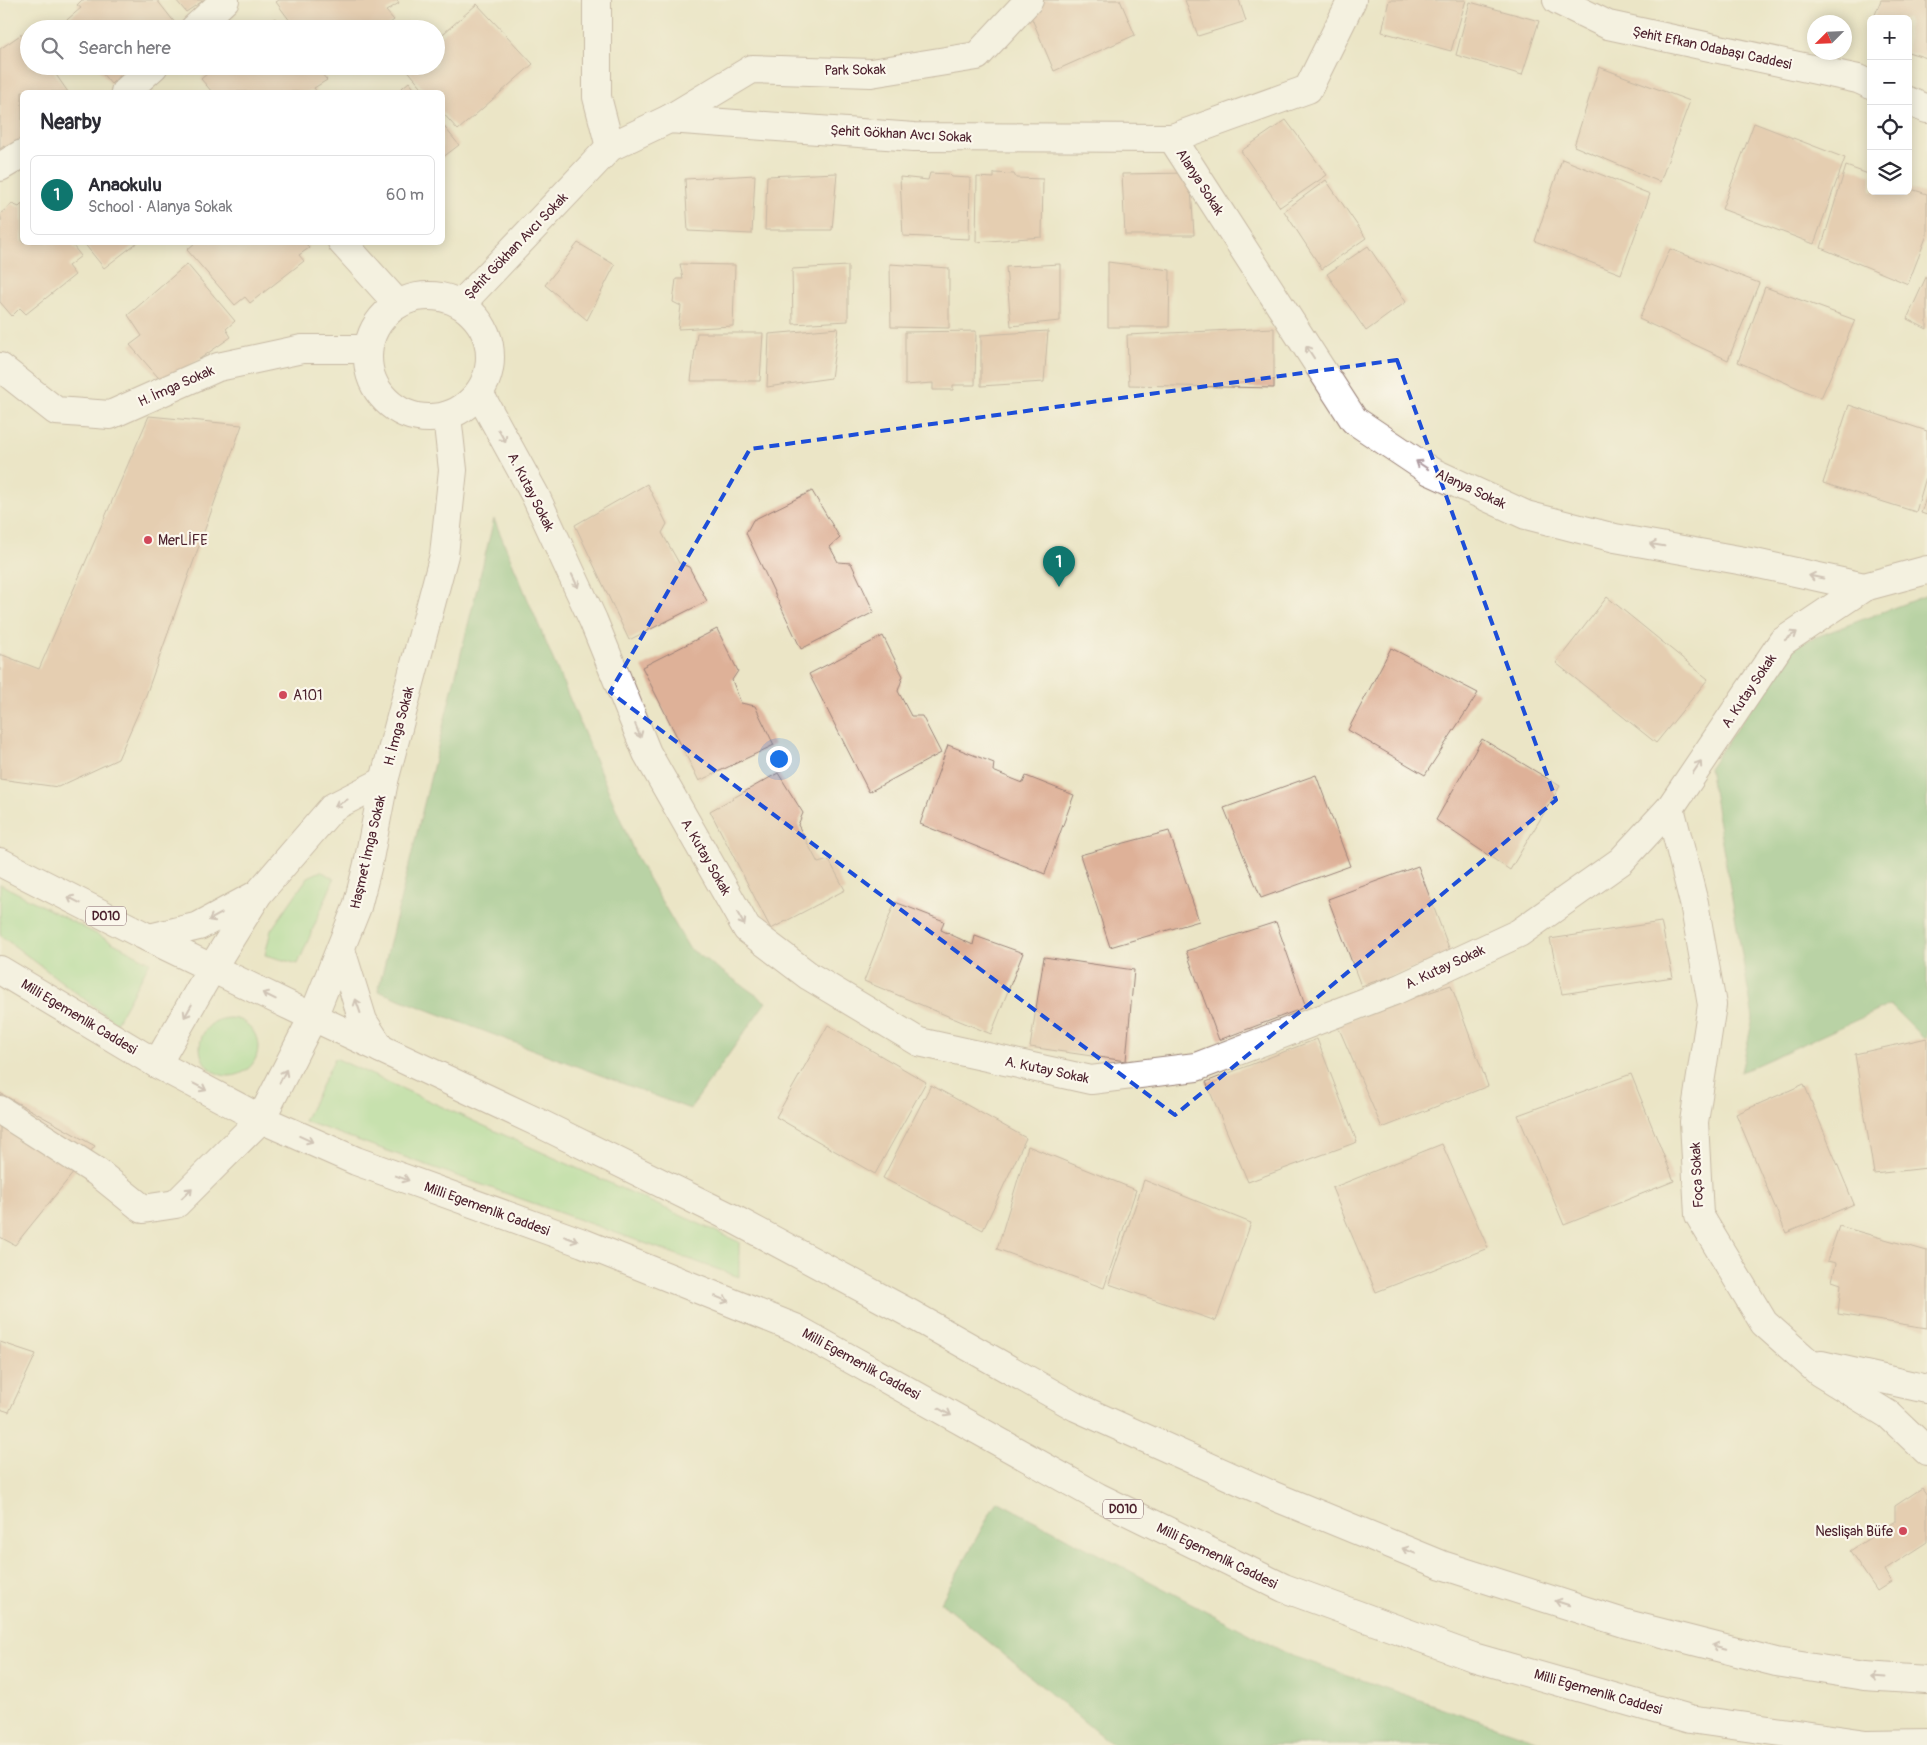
<!DOCTYPE html>
<html lang="en">
<head>
<meta charset="utf-8">
<style>
  :root { --surface:#fff; --page:#f2f2f3; --text:#2b2b33; --muted:#7c7c81; --line:#e1e1e2; --accent:#0f766e }
  body { margin:0; font-family:Pangolin,sans-serif; background:var(--page); color:var(--text) }
  .controls { position:absolute; right:15px; top:15px; display:grid; overflow:hidden; border-radius:8px; box-shadow:0 2px 12px #0003 }
  .controls button { width:45px; height:45px; display:grid; place-items:center; padding:0; border:0; border-bottom:1px solid var(--line); background:var(--surface); color:var(--text); font:25px sans-serif }
  .compass { position:absolute; left:1807px; top:15px; width:45px; height:45px; border-radius:50%; background:var(--surface); box-shadow:0 2px 12px #0003; rotate:246deg }
  .you { position:absolute; left:778px; top:758px; width:18px; height:18px; margin:-12px; border:4px solid #fff; border-radius:50%; background:#1a73e8; box-shadow:0 0 0 8px #1a73e833 }
  .badge { display:grid; place-items:center; width:32px; height:32px; border-radius:50%; background:var(--accent); color:#fff; font-size:16px; font-weight:700 }
  .pin { position:absolute; translate:-50% -41px; filter:drop-shadow(0 1px 2px #0008) }
  .pin::after { content:''; position:absolute; top:26px; width:18px; height:15px; background:inherit; clip-path:polygon(0 0,100% 0,50% 100%) }
  .list { margin:0; padding:0; list-style:none }
  h2 { display:flex; justify-content:space-between; align-items:center; height:65px; margin:0; padding:0 20px; font-size:21px }
  h2 small { font-size:16px; font-weight:400; color:var(--muted) }
  .list li { display:grid; grid-template-columns:32px 1fr auto; gap:15px; align-items:center; box-sizing:border-box; height:80px; margin:0 10px 10px; padding:0 10px; border:1px solid var(--line); border-radius:8px }
  .list b { display:block; font-size:19px; white-space:nowrap }
  .list p { margin:0; font-size:16px; white-space:nowrap; color:var(--muted) }
  .list em { font-size:16px; font-style:normal; color:var(--muted) }
  .icon { flex:none; width:28px; height:28px; fill:none; stroke:currentColor; stroke-width:2; stroke-linecap:round; stroke-linejoin:round }
  .map { position:relative; flex:none; width:1927px; height:1745px; overflow:hidden }
  .search { position:absolute; background:var(--surface); box-shadow:0 2px 12px #0003; left:20px; top:20px; width:425px; height:55px; display:flex; align-items:center; gap:12px; box-sizing:border-box; padding:0 18px; border-radius:28px; color:var(--muted); font-size:19px }
  .panel { position:absolute; background:var(--surface); box-shadow:0 2px 12px #0003; left:20px; top:90px; width:425px; height:155px; border-radius:8px }
  .map>svg:first-child { display:block }
  .green { fill:#9cdb91; stroke:#737d5e }
  .forest { fill:#7dbb7b; stroke:#646d53 }
  .building { fill:#deb198 }
  .lines { fill:none; stroke-linecap:round; stroke-linejoin:round }
  .street-casing { stroke:#9a8278; stroke-width:30 }
  .highway-casing { stroke:#9a8278; stroke-width:30 }
  .street { stroke:#fff; stroke-width:28 }
  .highway { stroke:#fff; stroke-width:28 }
  .oneway { stroke:#ae9aa0 }
  .marked { fill:none; stroke:#1d4ed8; stroke-width:4; stroke-dasharray:10 6; stroke-linejoin:round }
  .poi-dot { fill:#d1495b; stroke:#fbf7ec; stroke-width:2 }
  .labels { text-anchor:middle; dominant-baseline:central; stroke-width:4.5; stroke-linejoin:round; paint-order:stroke }
  .shield { fill:#fbf7ec; stroke:#7f6065; stroke-width:1 }
  .shield-label { font-size:12px; font-weight:bold; fill:#4a1f2b }
  .street-label { font-size:14px; fill:#4a1f2b; stroke:#fbf7ec }
  .poi-label { font-size:14px; fill:#4a1f2b; stroke:#fbf7ec; text-anchor:start }
</style>
</head>
<body>
<div class="map">
<svg width="1927" height="1745" viewBox="0 0 1927 1745">
  <rect width="100%" height="100%" fill="#fbf7ec"/>
  <filter id="ink" filterUnits="userSpaceOnUse"><feTurbulence type="fractalNoise" baseFrequency=".02" numOctaves="2"/><feDisplacementMap in="SourceGraphic" scale="10" xChannelSelector="R" yChannelSelector="G"/><feConvolveMatrix kernelMatrix="1 2 1 2 8 2 1 2 1" color-interpolation-filters="sRGB"/></filter>
  <filter id="wash" filterUnits="userSpaceOnUse"><feTurbulence type="fractalNoise" baseFrequency=".0096" numOctaves="4" result="noise"/><feDisplacementMap in="SourceGraphic" scale="20" xChannelSelector="R" yChannelSelector="G"/><feGaussianBlur stdDeviation="1.12" result="paint"/><feColorMatrix in="noise" values="0 0 0 0 0 0 0 0 0 0 0 0 0 0 0 0 0 1.4 0 .05"/><feComposite in="paint" operator="in"/></filter>
  <g filter="url(#wash)">
    <rect width="100%" height="100%" fill="#ebe5c6"/>
    <g class="green">
      <path d="M 321,871 L 334,879 L 298,964 L 265,955 L 271,930 L 308,877 Z"/>
      <path d="M 0,884 L 150,962 L 116,1023 L 0,935 Z"/>
      <circle cx="229" cy="1047" r="29"/>
      <path d="M 335,1058 L 739,1242 L 739,1277 L 304,1121 Z"/>
    </g>
    <g class="forest">
      <path d="M 494,519 L 638,861 L 689,948 L 766,1002 L 690,1109 L 378,991 Z"/>
      <path d="M 1927,595 L 1927,1042 L 1890,1005 L 1741,1072 L 1753,1018 L 1709,768 L 1795,645 Z"/>
      <path d="M 997,1501 L 1290,1655 L 1550,1745 L 1112,1745 L 941,1602 Z"/>
    </g>
    <g id="blocks">
      <g class="building">
        <path d="M 82,0 L 157,0 L 179,28 L 66,29 L 62,24 L 81,8 L 77,5 Z"/>
        <path d="M 176,0 L 204,0 L 186,12 Z"/>
        <path d="M 279,0 L 397,0 L 399,3 L 386,11 L 394,20 L 383,29 L 296,29 L 276,2 Z"/>
        <path d="M 1024,0 L 1120,0 L 1135,35 L 1054,71 Z"/>
        <path d="M 1185,0 L 1239,0 L 1246,21 L 1198,36 Z"/>
        <path d="M 1389,0 L 1466,0 L 1451,51 L 1382,32 Z"/>
        <path d="M 1881,0 L 1927,0 L 1927,58 L 1908,52 L 1908,19 L 1877,19 L 1874,17 Z"/>
        <path d="M 1470,2 L 1539,21 L 1522,75 L 1456,55 Z"/>
        <path d="M 477,4 L 533,64 L 458,130 L 442,112 L 442,92 L 426,92 L 405,67 L 436,66 L 436,40 Z"/>
        <path d="M 275,18 L 284,29 L 262,29 Z"/>
        <path d="M 26,31 L 29,34 L 29,66 L 50,66 L 68,92 L 22,92 L 22,143 L 8,153 L 4,146 L 0,149 L 0,49 Z"/>
        <path d="M 96,66 L 145,66 L 127,81 L 121,75 L 111,84 Z"/>
        <path d="M 216,66 L 315,66 L 327,80 L 314,88 L 317,92 L 212,92 L 201,79 Z"/>
        <path d="M 1599,67 L 1690,101 L 1660,182 L 1574,146 Z"/>
        <path d="M 409,82 L 417,92 L 397,92 Z"/>
        <path d="M 1286,120 L 1327,175 L 1280,207 L 1241,151 Z"/>
        <path d="M 1754,123 L 1845,158 L 1814,244 L 1722,209 Z"/>
        <path d="M 442,124 L 459,145 L 442,158 Z"/>
        <path d="M 1562,159 L 1650,194 L 1621,274 L 1535,241 Z"/>
        <path d="M 1846,166 L 1871,175 L 1871,191 L 1908,191 L 1908,188 L 1927,194 L 1927,235 L 1908,284 L 1821,248 Z"/>
        <path d="M 837,173 L 832,230 L 765,230 L 767,176 Z"/>
        <path d="M 930,173 L 949,174 L 952,177 L 970,178 L 969,239 L 903,236 L 900,177 L 928,180 Z"/>
        <path d="M 994,173 L 1014,174 L 1016,178 L 1043,179 L 1042,237 L 976,242 L 977,177 L 994,178 Z"/>
        <path d="M 1190,173 L 1194,235 L 1125,235 L 1122,174 Z"/>
        <path d="M 755,175 L 752,234 L 688,231 L 685,179 Z"/>
        <path d="M 1326,180 L 1366,238 L 1322,269 L 1284,211 Z"/>
        <path d="M 12,204 L 19,207 L 22,204 L 22,242 L 70,242 L 81,256 L 68,266 L 75,275 L 26,314 L 20,308 L 12,316 L 0,302 L 0,222 L 2,221 L 0,214 Z"/>
        <path d="M 83,242 L 138,242 L 104,268 Z"/>
        <path d="M 196,242 L 305,242 L 309,248 L 299,255 L 304,261 L 250,303 L 245,297 L 235,305 L 187,250 Z"/>
        <path d="M 578,243 L 615,265 L 587,320 L 545,285 Z"/>
        <path d="M 1368,246 L 1406,302 L 1366,331 L 1327,274 Z"/>
        <path d="M 1670,249 L 1759,283 L 1728,360 L 1639,319 Z"/>
        <path d="M 1108,262 L 1170,270 L 1169,327 L 1108,327 Z"/>
        <path d="M 187,264 L 235,321 L 226,329 L 231,337 L 164,384 L 130,345 L 142,336 L 128,315 Z"/>
        <path d="M 680,264 L 735,265 L 733,326 L 678,329 L 681,306 L 673,302 L 676,279 L 683,279 Z"/>
        <path d="M 890,264 L 949,268 L 949,328 L 891,327 Z"/>
        <path d="M 1060,264 L 1060,321 L 1011,326 L 1006,267 Z"/>
        <path d="M 848,266 L 848,321 L 793,324 L 792,269 Z"/>
        <path d="M 1927,275 L 1927,329 L 1907,319 Z"/>
        <path d="M 1765,287 L 1855,320 L 1821,398 L 1738,362 Z"/>
        <path d="M 838,328 L 831,378 L 767,387 L 769,334 Z"/>
        <path d="M 1274,328 L 1274,388 L 1129,385 L 1127,335 Z"/>
        <path d="M 976,331 L 975,385 L 953,385 L 953,390 L 933,390 L 933,383 L 905,385 L 905,332 Z"/>
        <path d="M 1048,331 L 1044,382 L 981,386 L 981,335 Z"/>
        <path d="M 697,333 L 763,333 L 760,381 L 691,381 Z"/>
        <path d="M 1849,405 L 1927,431 L 1927,474 L 1916,512 L 1823,483 Z"/>
        <path d="M 149,416 L 242,425 L 146,695 L 118,759 L 58,787 L 0,779 L 0,654 L 39,669 Z"/>
        <path d="M 647,484 L 667,524 L 662,533 L 679,563 L 689,567 L 707,601 L 629,640 L 575,525 Z"/>
        <path d="M 812,491 L 840,538 L 830,547 L 838,562 L 851,563 L 874,612 L 801,649 L 746,533 L 753,520 Z"/>
        <path d="M 1927,495 L 1927,515 L 1921,513 Z"/>
        <path d="M 1607,597 L 1708,679 L 1656,743 L 1556,663 Z"/>
        <path d="M 717,629 L 738,671 L 732,680 L 741,703 L 755,706 L 774,745 L 699,781 L 642,667 Z"/>
        <path d="M 883,636 L 903,676 L 898,691 L 911,716 L 922,716 L 941,753 L 869,792 L 809,674 Z"/>
        <path d="M 1391,648 L 1478,693 L 1425,775 L 1348,730 Z"/>
        <path d="M 1482,739 L 1560,786 L 1510,870 L 1436,820 Z"/>
        <path d="M 948,745 L 994,763 L 993,771 L 1023,783 L 1026,776 L 1074,795 L 1045,874 L 920,824 Z"/>
        <path d="M 778,773 L 803,813 L 798,825 L 818,863 L 829,860 L 845,890 L 771,929 L 710,811 Z"/>
        <path d="M 1316,775 L 1350,866 L 1261,898 L 1224,808 Z"/>
        <path d="M 1169,831 L 1199,921 L 1110,947 L 1080,855 Z"/>
        <path d="M 1418,866 L 1452,956 L 1361,986 L 1328,899 Z"/>
        <path d="M 895,902 L 944,921 L 941,930 L 973,945 L 975,936 L 1023,953 L 991,1034 L 864,981 Z"/>
        <path d="M 1276,922 L 1306,1007 L 1219,1040 L 1186,951 Z"/>
        <path d="M 1661,922 L 1673,977 L 1562,994 L 1550,939 Z"/>
        <path d="M 1044,957 L 1134,970 L 1126,1061 L 1030,1047 Z"/>
        <path d="M 1451,985 L 1488,1086 L 1382,1128 L 1337,1024 Z"/>
        <path d="M 828,1025 L 926,1082 L 875,1174 L 776,1117 Z"/>
        <path d="M 1927,1038 L 1927,1168 L 1874,1174 L 1855,1054 Z"/>
        <path d="M 1317,1039 L 1357,1142 L 1248,1182 L 1206,1082 Z"/>
        <path d="M 1631,1074 L 1674,1181 L 1564,1225 L 1518,1115 Z"/>
        <path d="M 1804,1084 L 1854,1204 L 1786,1233 L 1736,1114 Z"/>
        <path d="M 931,1085 L 1026,1138 L 983,1230 L 883,1178 Z"/>
        <path d="M 0,1093 L 95,1146 L 15,1245 L 0,1237 Z"/>
        <path d="M 1442,1144 L 1488,1248 L 1376,1292 L 1332,1188 Z"/>
        <path d="M 1028,1146 L 1136,1190 L 1104,1288 L 997,1249 Z"/>
        <path d="M 1144,1180 L 1251,1223 L 1216,1321 L 1109,1284 Z"/>
        <path d="M 1839,1226 L 1927,1251 L 1927,1328 L 1838,1314 L 1841,1284 L 1832,1281 L 1836,1263 L 1827,1261 Z"/>
        <path d="M 0,1342 L 36,1354 L 9,1412 L 0,1409 Z"/>
        <path d="M 1922,1488 L 1927,1495 L 1927,1542 L 1884,1570 L 1891,1582 L 1877,1591 L 1850,1551 L 1895,1521 L 1895,1506 Z"/>
      </g>
    </g>
  </g>
  <g filter="url(#ink)">
    <use href="#blocks" fill-opacity="0" stroke="#9a8278" stroke-width="1"/>
    <g class="lines">
      <defs>
        <g id="street">
          <path d="M 597,0 L 597,97 L 610,147"/>
          <path d="M 1557,0 L 1608,25 L 1858,79 L 1871,85"/>
          <path d="M 194,29 L 225,0"/>
          <path d="M 125,92 L 154,66"/>
          <path d="M 1908,101 L 1927,109"/>
          <path d="M 669,119 L 752,69 L 871,73 L 977,56 L 1029,0"/>
          <path d="M 1172,138 L 1354,420 L 1430,471 L 1526,515 L 1615,538 L 1750,562 L 1864,587 L 1927,570"/>
          <path d="M 0,167 L 22,154"/>
          <path d="M 342,242 L 398,304"/>
          <circle cx="429" cy="357" r="61"/>
          <path d="M 461,304 L 610,147 L 669,119 L 914,137 L 1172,138 L 1308,89 L 1352,0"/>
          <path d="M 0,367 L 56,411 L 110,415 L 218,367 L 302,349 L 368,349"/>
          <path d="M 479,393 L 535,495 L 593,620 L 647,753 L 747,929 L 809,976 L 919,1042 L 1091,1080 L 1196,1067 L 1394,991 L 1519,933 L 1621,861 L 1670,808 L 1782,642 L 1864,587"/>
          <path d="M 1670,808 L 1694,903 L 1712,1005 L 1694,1122 L 1699,1215 L 1764,1323 L 1819,1372 L 1889,1415 L 1927,1451"/>
          <path d="M 149,938 L 199,926 L 256,895"/>
          <path d="M 341,950 L 363,1021 L 381,1049"/>
          <path d="M 212,968 L 258,894 L 333,807 L 384,781"/>
          <path d="M 313,1017 L 357,907 L 368,864 L 384,781 L 444,555 L 453,470 L 447,416"/>
          <path d="M 0,1110 L 97,1172 L 143,1209 L 176,1204 L 261,1119"/>
          <path d="M 1821,1365 L 1927,1389"/>
        </g>
        <g id="highway">
          <path d="M 0,862 L 143,935 L 313,1017 L 537,1122 L 730,1217 L 909,1313 L 1076,1407 L 1276,1497 L 1442,1565 L 1627,1624 L 1776,1662 L 1864,1676 L 1927,1680"/>
          <path d="M 0,970 L 157,1064 L 261,1119 L 356,1161 L 583,1243 L 795,1328 L 1098,1497 L 1284,1588 L 1473,1657 L 1690,1719 L 1867,1744 L 1927,1743"/>
          <path d="M 157,1064 L 212,968"/>
          <path d="M 261,1119 L 313,1017"/>
        </g>
      </defs>
      <use href="#street" class="street-casing"/>
      <use href="#highway" class="highway-casing"/>
      <use href="#street" class="street"/>
      <use href="#highway" class="highway"/>
    </g>
    <defs><path id="oneway-shaft" d="M-6 0H5M1.5-3L5.5 0L1.5 3" fill="none" stroke-width="1.6" stroke-linecap="round" stroke-linejoin="round" transform="scale(1.25)"/></defs>
    <g class="oneway">
      <use href="#oneway-shaft" transform="translate(1310 352) rotate(-123)"/>
      <use href="#oneway-shaft" transform="translate(502 436) rotate(61)"/>
      <use href="#oneway-shaft" transform="translate(1422 465) rotate(-146)"/>
      <use href="#oneway-shaft" transform="translate(1657 545) rotate(-170)"/>
      <use href="#oneway-shaft" transform="translate(1816 577) rotate(-168)"/>
      <use href="#oneway-shaft" transform="translate(575 581) rotate(65)"/>
      <use href="#oneway-shaft" transform="translate(1791 636) rotate(-34)"/>
      <use href="#oneway-shaft" transform="translate(638 731) rotate(68)"/>
      <use href="#oneway-shaft" transform="translate(1697 767) rotate(-56)"/>
      <use href="#oneway-shaft" transform="translate(341 803) rotate(152)"/>
      <use href="#oneway-shaft" transform="translate(74 900) rotate(-153)"/>
      <use href="#oneway-shaft" transform="translate(215 917) rotate(152)"/>
      <use href="#oneway-shaft" transform="translate(741 919) rotate(60)"/>
      <use href="#oneway-shaft" transform="translate(269 996) rotate(-154)"/>
      <use href="#oneway-shaft" transform="translate(358 1006) rotate(-109)"/>
      <use href="#oneway-shaft" transform="translate(188 1011) rotate(120)"/>
      <use href="#oneway-shaft" transform="translate(283 1076) rotate(-63)"/>
      <use href="#oneway-shaft" transform="translate(200 1087) rotate(28)"/>
      <use href="#oneway-shaft" transform="translate(306 1139) rotate(24)"/>
      <use href="#oneway-shaft" transform="translate(402 1178) rotate(20)"/>
      <use href="#oneway-shaft" transform="translate(187 1193) rotate(-45)"/>
      <use href="#oneway-shaft" transform="translate(571 1239) rotate(20)"/>
      <use href="#oneway-shaft" transform="translate(722 1299) rotate(22)"/>
      <use href="#oneway-shaft" transform="translate(945 1412) rotate(29)"/>
      <use href="#oneway-shaft" transform="translate(1409 1551) rotate(-158)"/>
      <use href="#oneway-shaft" transform="translate(1562 1603) rotate(-162)"/>
      <use href="#oneway-shaft" transform="translate(1719 1647) rotate(-166)"/>
      <use href="#oneway-shaft" transform="translate(1878 1677) rotate(-176)"/>
    </g>
  </g>
  <path d="M0 0H1927V1745H0ZM 1397,360 L 1556,800 L 1175,1115 L 610,692 L 750,449 Z" fill="#ebe5c6" fill-opacity=".55" fill-rule="evenodd"/>
  <path class="marked" d="M 1397,360 L 1556,800 L 1175,1115 L 610,692 L 750,449 Z"/>
  <g class="poi-dot">
    <circle cx="148" cy="540" r="5"/>
    <circle cx="283" cy="695" r="5"/>
    <circle cx="1903" cy="1531" r="5"/>
  </g>
  <g class="labels">
    <g class="shield">
      <rect x="86" y="906.5" width="40" height="19" rx="4"/>
      <rect x="1103" y="1499.5" width="40" height="19" rx="4"/>
    </g>
    <g class="shield-label">
      <text x="106" y="916">D010</text>
      <text x="1123" y="1509">D010</text>
    </g>
    <g class="street-label">
      <text transform="translate(1712 48) rotate(12)">Şehit Efkan Odabaşı Caddesi</text>
      <text transform="translate(855 70) rotate(-1)">Park Sokak</text>
      <text transform="translate(901 134) rotate(3)">Şehit Gökhan Avcı Sokak</text>
      <text transform="translate(1200 182) rotate(57)">Alanya Sokak</text>
      <text transform="translate(516 246) rotate(-46)">Şehit Gökhan Avcı Sokak</text>
      <text transform="translate(176 386) rotate(-24)">H. İmga Sokak</text>
      <text transform="translate(1471 489) rotate(25)">Alanya Sokak</text>
      <text transform="translate(531 492) rotate(63)">A. Kutay Sokak</text>
      <text transform="translate(1749 691) rotate(-56)">A. Kutay Sokak</text>
      <text transform="translate(399 726) rotate(-75)">H. İmga Sokak</text>
      <text transform="translate(368 852) rotate(-77)">Haşmet İmga Sokak</text>
      <text transform="translate(706 857) rotate(60)">A. Kutay Sokak</text>
      <text transform="translate(1445 967) rotate(-25)">A. Kutay Sokak</text>
      <text transform="translate(79 1017) rotate(31)">Milli Egemenlik Caddesi</text>
      <text transform="translate(1047 1070) rotate(12)">A. Kutay Sokak</text>
      <text transform="translate(1697 1175) rotate(-93)">Foça Sokak</text>
      <text transform="translate(487 1209) rotate(20)">Milli Egemenlik Caddesi</text>
      <text transform="translate(861 1364) rotate(29)">Milli Egemenlik Caddesi</text>
      <text transform="translate(1217 1556) rotate(26)">Milli Egemenlik Caddesi</text>
      <text transform="translate(1598 1692) rotate(16)">Milli Egemenlik Caddesi</text>
    </g>
    <g class="poi-label">
      <text x="158" y="540">MerLİFE</text>
      <text x="293" y="695">A101</text>
      <text x="1893" y="1531" text-anchor="end">Neslişah Büfe</text>
    </g>
  </g>
</svg>
<div class="controls">
<button>+</button>
<button>−</button>
<button><svg class="icon" aria-label="locate" viewBox="0 0 24 24"><circle cx="12" cy="12" r="6"/><path d="M12 2v4M12 18v4M2 12h4M18 12h4"/></svg></button>
<button><svg class="icon" aria-label="layers" viewBox="0 0 24 24"><path d="M12 4l9 5-9 5-9-5zM3 14l9 5 9-5"/></svg></button>
</div>
<svg class="compass" viewBox="-18 -18 36 36"><path d="M0-13l5 13h-10z" fill="#e53935"/><path d="M0 13l5-13h-10z" fill="#7c7c81"/></svg>
<div class="you"></div>
<div class="pin badge" style="left:1059px;top:587px">1</div>
<div class="search"><svg class="icon" aria-label="search" viewBox="0 0 24 24"><circle cx="10" cy="10" r="6"/><path d="M15 15l6 6"/></svg>Search here</div>
<section class="panel">
<h2>Nearby<small></small></h2>
<ul class="list">
<li><span class="badge">1</span><div><b>Anaokulu</b><p>School · Alanya Sokak</p></div><em>60 m</em></li>
</ul>
</section>
</div>
</body>
</html>
